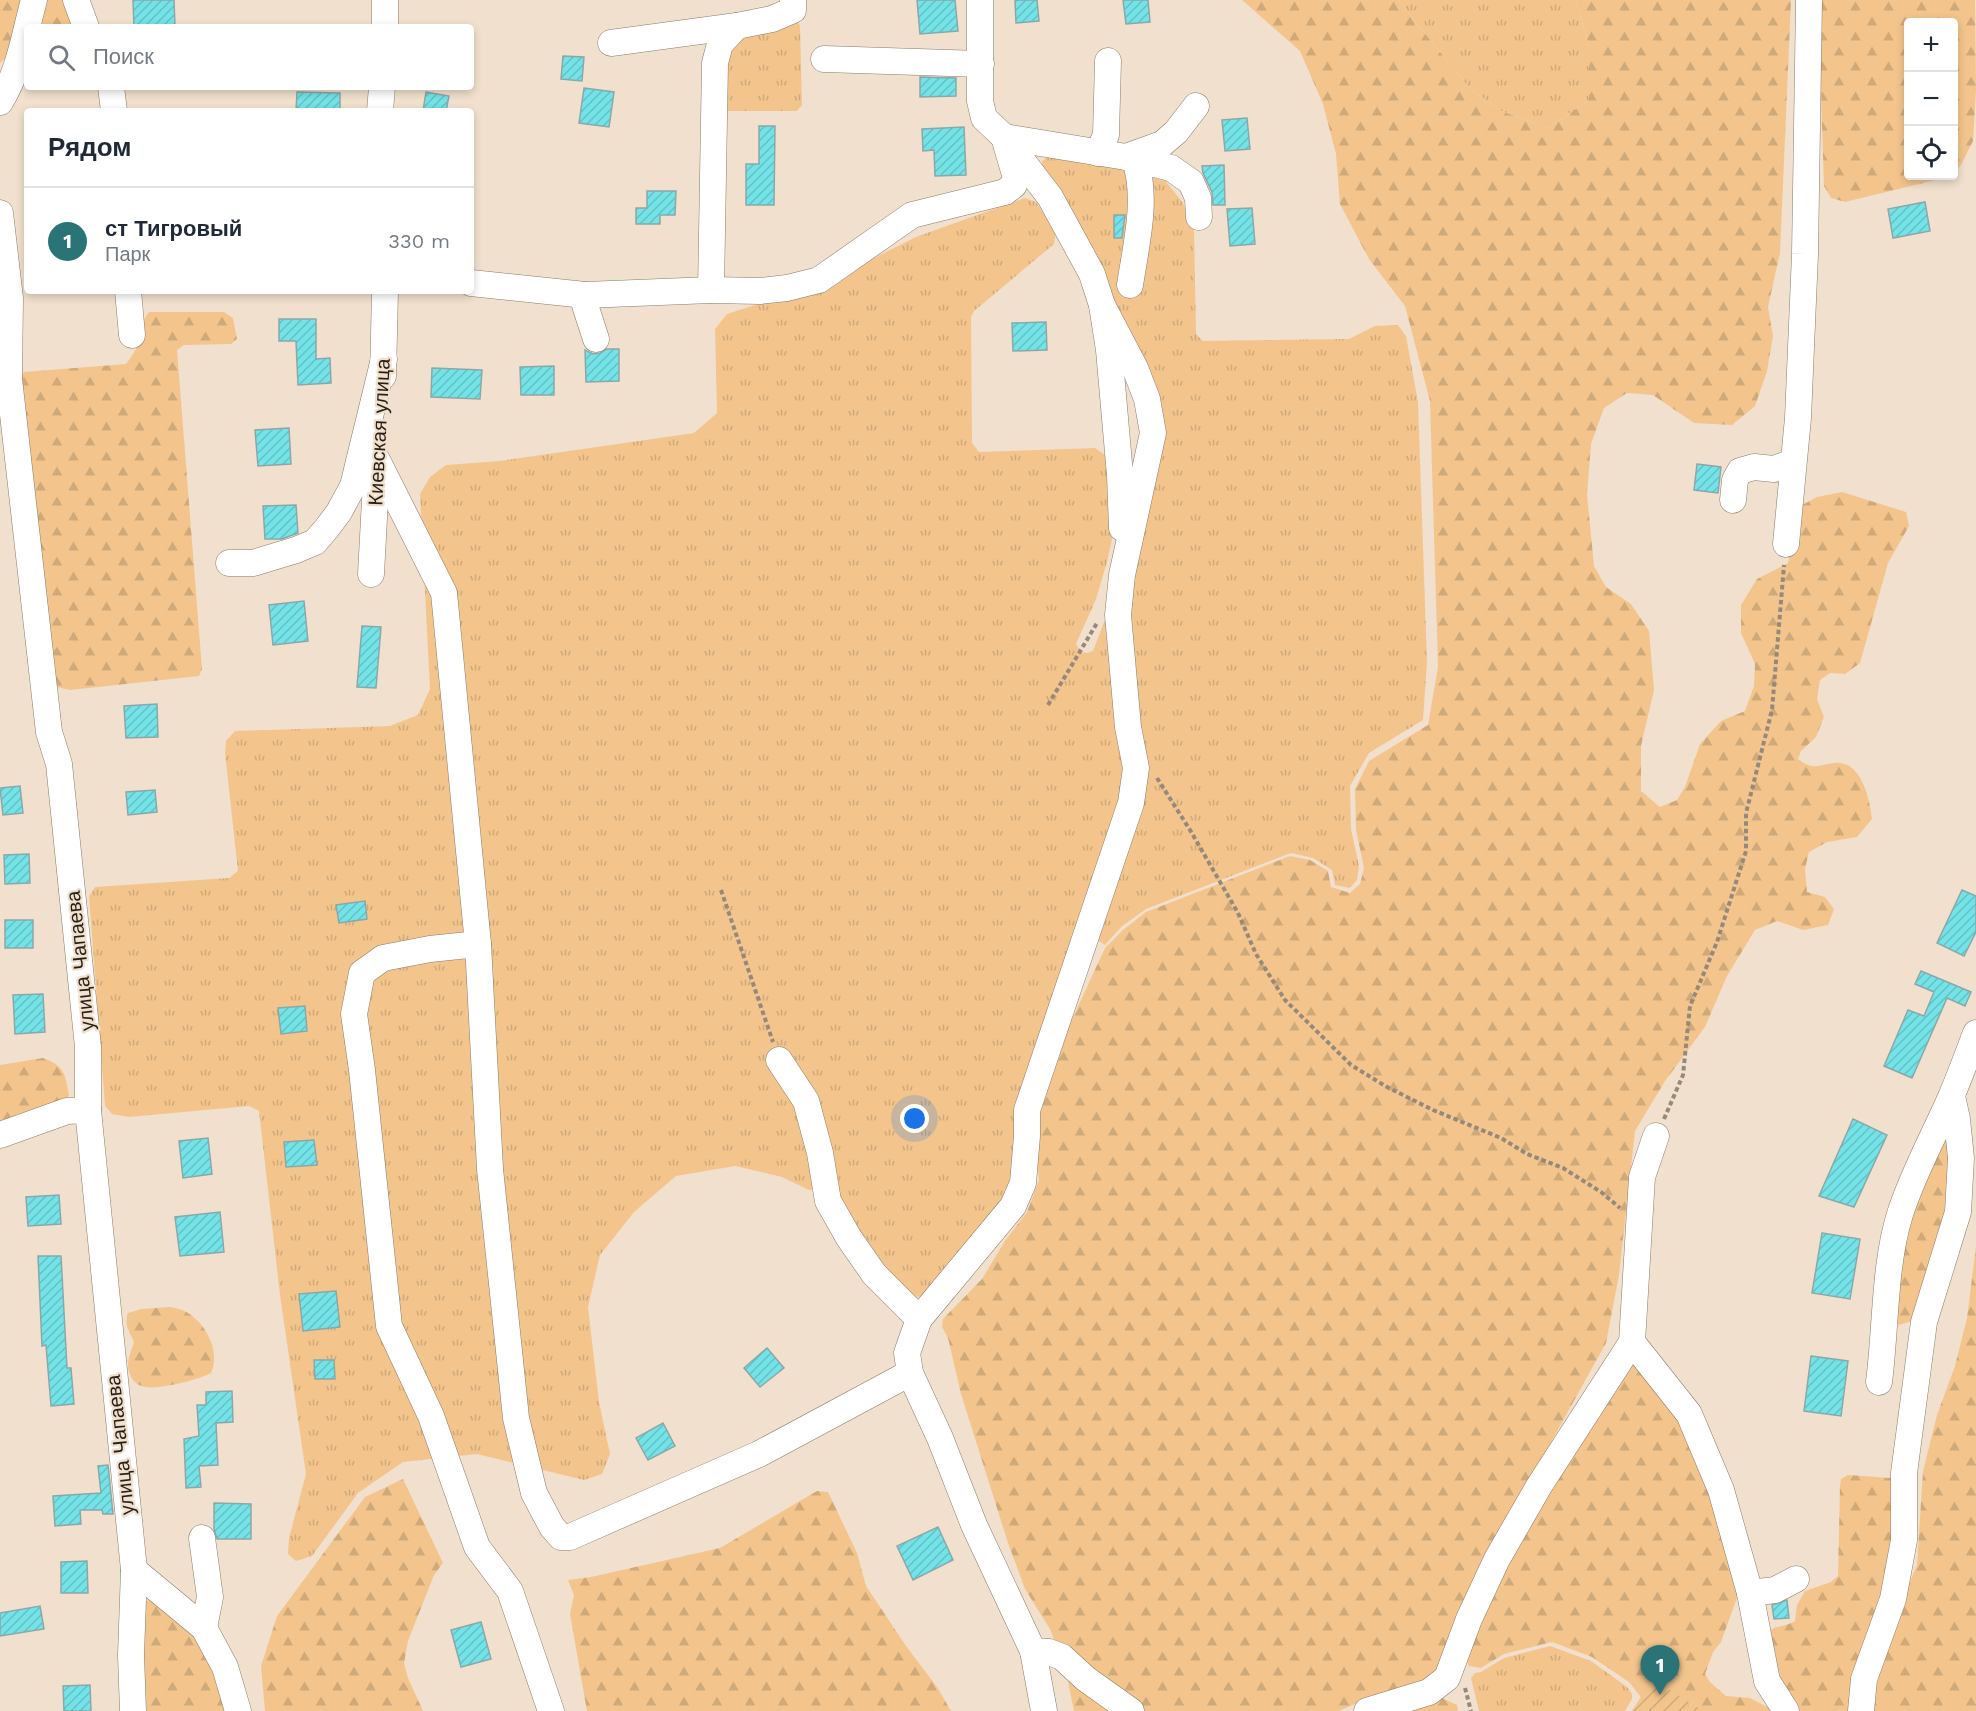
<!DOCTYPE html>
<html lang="ru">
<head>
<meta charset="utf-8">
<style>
  :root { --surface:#fff; --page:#f6f6f7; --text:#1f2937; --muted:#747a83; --line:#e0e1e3; --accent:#2a7477 }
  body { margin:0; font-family:"Work Sans",sans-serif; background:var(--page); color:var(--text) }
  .controls { position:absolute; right:18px; top:18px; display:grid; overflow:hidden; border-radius:6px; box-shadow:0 3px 9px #0003 }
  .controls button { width:54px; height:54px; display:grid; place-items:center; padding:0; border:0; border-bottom:2px solid var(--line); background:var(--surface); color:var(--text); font:30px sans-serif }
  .you { position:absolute; left:915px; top:1119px; width:21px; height:21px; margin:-15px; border:4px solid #fff; border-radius:50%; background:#1a73e8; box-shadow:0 0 0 9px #1a73e833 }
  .badge { display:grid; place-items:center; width:39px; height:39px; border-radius:50%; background:var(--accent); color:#fff; font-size:20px; font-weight:700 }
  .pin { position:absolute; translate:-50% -50px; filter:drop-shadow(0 2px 3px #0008) }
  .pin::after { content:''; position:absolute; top:32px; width:21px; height:18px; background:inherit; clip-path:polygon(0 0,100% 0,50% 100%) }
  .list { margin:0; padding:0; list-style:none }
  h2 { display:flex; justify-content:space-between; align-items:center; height:78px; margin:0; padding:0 24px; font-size:26px }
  h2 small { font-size:20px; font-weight:400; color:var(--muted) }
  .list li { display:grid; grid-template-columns:39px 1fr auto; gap:18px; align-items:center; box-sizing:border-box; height:108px; padding:0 24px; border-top:2px solid var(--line) }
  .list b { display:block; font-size:22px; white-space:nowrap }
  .list p { margin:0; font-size:20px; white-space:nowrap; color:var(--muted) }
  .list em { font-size:20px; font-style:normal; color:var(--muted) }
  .icon { flex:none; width:33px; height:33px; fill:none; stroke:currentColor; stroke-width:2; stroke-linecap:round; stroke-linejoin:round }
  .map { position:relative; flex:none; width:1976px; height:1711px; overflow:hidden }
  .search { position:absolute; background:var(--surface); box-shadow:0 3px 9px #0003; left:24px; top:24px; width:450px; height:66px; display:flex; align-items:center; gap:15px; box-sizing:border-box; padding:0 21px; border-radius:6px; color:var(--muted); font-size:22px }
  .panel { position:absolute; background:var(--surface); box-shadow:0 3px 9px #0003; left:24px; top:108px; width:450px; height:186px; border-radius:6px }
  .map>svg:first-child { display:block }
  .grass { fill:url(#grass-tufts) }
  .forest { fill:url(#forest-firs) }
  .garden { fill:url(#garden-furrows) }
  .building { fill:url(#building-hatch); stroke:#8ba8a9; stroke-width:1.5 }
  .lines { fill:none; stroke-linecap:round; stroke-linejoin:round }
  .minor-casing { stroke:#8a7b69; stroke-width:27 }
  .path { stroke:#95897b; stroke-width:4; stroke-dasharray:4.5 3; stroke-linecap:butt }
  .minor { stroke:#fff; stroke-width:26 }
  .labels { text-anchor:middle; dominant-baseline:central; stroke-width:4.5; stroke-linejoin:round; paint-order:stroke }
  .street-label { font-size:20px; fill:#251f18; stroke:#f1e0cd }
</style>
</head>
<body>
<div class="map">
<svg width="1976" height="1711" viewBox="0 0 1976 1711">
  <defs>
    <pattern id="grass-tufts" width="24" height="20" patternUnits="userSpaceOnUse" patternTransform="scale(1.5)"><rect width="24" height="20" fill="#f3c58d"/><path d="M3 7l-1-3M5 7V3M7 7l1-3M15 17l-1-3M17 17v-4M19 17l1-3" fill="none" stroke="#d0a979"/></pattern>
    <pattern id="forest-firs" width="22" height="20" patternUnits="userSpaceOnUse" patternTransform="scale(1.5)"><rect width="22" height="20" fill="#f3c58d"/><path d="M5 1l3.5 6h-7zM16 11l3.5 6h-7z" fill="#d0a979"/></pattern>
    <pattern id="garden-furrows" width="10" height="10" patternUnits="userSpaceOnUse" patternTransform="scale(1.5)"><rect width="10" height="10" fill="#f3c58d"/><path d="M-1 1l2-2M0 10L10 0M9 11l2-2" fill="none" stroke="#d0a979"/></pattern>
    <pattern id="building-hatch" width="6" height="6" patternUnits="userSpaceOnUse" patternTransform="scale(1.5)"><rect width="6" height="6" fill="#73e3e7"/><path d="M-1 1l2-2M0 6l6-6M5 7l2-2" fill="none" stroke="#63c2c5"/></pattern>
  </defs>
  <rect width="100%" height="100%" fill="#f1e0cd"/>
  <g class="grass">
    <path d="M 1398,0 L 1576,0 L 1589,46 L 1589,100 L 1548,128 L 1501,111 L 1469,88 Z"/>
    <path d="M 798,22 L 800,26 L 802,105 L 797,111 L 728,111 L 724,107 L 729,48 L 743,31 Z"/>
    <path d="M 1049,156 L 1095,162 L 1163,178 L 1183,203 L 1194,229 L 1196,334 L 1203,341 L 1349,339 L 1375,326 L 1398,325 L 1406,336 L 1418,402 L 1427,662 L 1423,720 L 1369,753 L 1350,786 L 1351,829 L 1359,866 L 1357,880 L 1350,888 L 1335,885 L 1332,870 L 1313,858 L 1291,853 L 1146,909 L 1121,927 L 1105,945 L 1097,940 L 1138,805 L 1127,614 L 1161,433 L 1042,169 L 1042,161 Z"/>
    <path d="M 1025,198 L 1036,202 L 1056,232 L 1054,244 L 974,311 L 971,317 L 972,443 L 979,452 L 1095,448 L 1108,457 L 1115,525 L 1107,562 L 1096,599 L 1076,644 L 1081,652 L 1087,653 L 1093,651 L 1106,617 L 1131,770 L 1020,1183 L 927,1296 L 913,1297 L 878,1264 L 837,1198 L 785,1051 L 775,1047 L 769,1054 L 796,1103 L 815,1186 L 813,1189 L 809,1190 L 782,1177 L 735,1166 L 676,1176 L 634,1212 L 600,1255 L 588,1307 L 599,1402 L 610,1454 L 602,1474 L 584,1480 L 477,1454 L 403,1462 L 358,1493 L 312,1556 L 296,1561 L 288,1554 L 289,1538 L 306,1474 L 280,1295 L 259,1111 L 249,1106 L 129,1117 L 112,1114 L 105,1106 L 89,896 L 95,887 L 229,878 L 238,871 L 225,753 L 226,741 L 235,731 L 390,726 L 418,715 L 430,689 L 420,494 L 430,477 L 446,465 L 500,461 L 694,433 L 717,413 L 715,329 L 727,314 L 828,281 L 916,237 Z"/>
    <path d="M 1550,1646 L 1591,1661 L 1627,1687 L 1632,1694 L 1632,1699 L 1625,1711 L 1479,1711 L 1471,1678 L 1475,1673 L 1481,1672 L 1504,1658 Z"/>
  </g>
  <g class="forest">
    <path d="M 0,0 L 22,0 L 7,57 L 0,63 Z"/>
    <path d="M 38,0 L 69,0 L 77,27 L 30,27 Z"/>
    <path d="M 1242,0 L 1398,0 L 1469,88 L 1501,111 L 1548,128 L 1589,100 L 1589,46 L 1576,0 L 1791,0 L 1780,253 L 1768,307 L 1773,336 L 1767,371 L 1755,406 L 1732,425 L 1694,423 L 1653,395 L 1627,393 L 1604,408 L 1591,444 L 1587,494 L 1594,566 L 1606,587 L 1631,604 L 1649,631 L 1654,690 L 1641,746 L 1641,791 L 1660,807 L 1677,800 L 1685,787 L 1700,744 L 1721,721 L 1745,711 L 1754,686 L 1755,664 L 1741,633 L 1741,605 L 1757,579 L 1788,563 L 1802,505 L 1817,497 L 1842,492 L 1906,512 L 1909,526 L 1888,563 L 1860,663 L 1845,674 L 1830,673 L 1820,680 L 1817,699 L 1824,717 L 1816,737 L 1801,751 L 1798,759 C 1814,771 1817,765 1834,763 C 1861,759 1870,799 1872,819 L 1857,837 L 1827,842 L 1809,852 L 1805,869 L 1807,892 L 1825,897 L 1834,909 L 1828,925 L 1803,930 L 1777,921 L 1755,930 L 1727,976 L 1705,1027 L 1665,1081 L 1635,1131 L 1619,1275 L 1606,1343 L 1529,1482 L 1441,1668 L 1424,1682 L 1373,1696 L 1339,1711 L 1074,1711 L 1065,1667 L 1050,1629 L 1025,1589 L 1008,1543 L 961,1394 L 948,1338 L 942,1327 L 943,1319 L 982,1279 L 1005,1241 L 1027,1212 L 1039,1180 L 1036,1149 L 1039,1110 L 1056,1054 L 1105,948 L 1123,930 L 1146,912 L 1290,856 L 1310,860 L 1328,871 L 1331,887 L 1350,893 L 1360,884 L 1364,868 L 1356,830 L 1355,789 L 1369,761 L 1428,725 L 1438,667 L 1430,401 L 1405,306 L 1369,259 L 1340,204 L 1336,154 L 1323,104 L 1300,51 Z"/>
    <path d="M 1818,0 L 1975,0 L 1976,89 L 1973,141 L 1961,165 L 1954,172 L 1954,22 L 1908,22 L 1908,176 L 1950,176 L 1948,177 L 1845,202 L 1831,198 L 1824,186 Z"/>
    <path d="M 149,312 L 224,312 L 233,318 L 237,339 L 231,344 L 184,345 L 177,350 L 202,669 L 199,676 L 70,690 L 57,687 L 53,679 L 19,380 L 24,372 L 126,364 C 130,359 138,347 139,342 C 143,329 140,323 149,312 Z"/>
    <path d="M 43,1058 C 65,1066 65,1074 69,1095 L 63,1104 L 0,1122 L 0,1065 Z"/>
    <path d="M 1949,1131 L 1953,1187 L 1912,1321 L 1899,1325 L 1895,1320 L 1905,1218 Z"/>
    <path d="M 1976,1246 L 1976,1711 L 1871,1711 L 1883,1646 L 1917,1565 L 1923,1471 L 1937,1415 L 1955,1366 L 1967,1318 Z"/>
    <path d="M 170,1307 C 176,1308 182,1309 188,1313 C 206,1324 221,1352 211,1373 C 198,1380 156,1391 142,1386 C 136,1384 132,1380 130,1374 C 125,1363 131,1352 134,1342 C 129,1331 124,1325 128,1313 L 141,1309 Z"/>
    <path d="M 1633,1365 L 1637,1365 L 1683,1420 L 1710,1493 L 1738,1595 L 1721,1642 L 1713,1652 L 1705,1674 L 1710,1682 L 1726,1696 L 1750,1698 L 1775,1711 L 1652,1711 L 1629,1682 L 1592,1657 L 1552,1642 L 1504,1654 L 1481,1668 L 1469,1666 L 1466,1659 L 1490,1592 L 1548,1494 L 1628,1369 Z"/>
    <path d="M 1848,1475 L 1890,1478 L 1895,1482 L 1896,1540 L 1852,1711 L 1795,1711 L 1775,1675 L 1767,1633 C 1775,1625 1785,1627 1795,1621 L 1797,1605 L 1805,1591 L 1831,1582 L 1838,1576 L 1840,1486 L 1841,1479 Z"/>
    <path d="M 403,1479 L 443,1563 L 434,1575 L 408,1641 L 404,1663 L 408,1678 L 423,1711 L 265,1711 L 261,1666 L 277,1616 L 365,1497 Z"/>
    <path d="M 817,1491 L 828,1492 L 857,1553 L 866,1586 L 906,1646 L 937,1687 L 951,1711 L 587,1711 L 570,1614 L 574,1595 L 568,1580 L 591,1577 L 720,1548 Z"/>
    <path d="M 149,1600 L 158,1602 L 191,1628 L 217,1671 L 228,1711 L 147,1711 L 143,1677 L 141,1603 Z"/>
    <path d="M 1442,1698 L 1457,1705 L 1458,1711 L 1397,1711 Z"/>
  </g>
  <path class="garden" d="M 1652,1679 L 1703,1711 L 1632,1711 Z"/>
  <g class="building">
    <path d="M 133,0 L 174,0 L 175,26 L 134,27 Z"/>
    <path d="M 917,0 L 955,0 L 958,31 L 920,34 Z"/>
    <path d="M 1015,0 L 1037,0 L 1039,21 L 1016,23 Z"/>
    <path d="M 1123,0 L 1148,0 L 1150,22 L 1126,24 Z"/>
    <path d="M 563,56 L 584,57 L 582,81 L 561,79 Z"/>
    <path d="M 920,77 L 956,78 L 956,96 L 920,97 Z"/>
    <path d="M 584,88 L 614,92 L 609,127 L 579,123 Z"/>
    <path d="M 297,92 L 340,93 L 340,111 L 296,111 Z"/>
    <path d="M 426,92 L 449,96 L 446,111 L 423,111 Z"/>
    <path d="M 1247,118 L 1250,149 L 1225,151 L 1222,120 Z"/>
    <path d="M 759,126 L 775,126 L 774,205 L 746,205 L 746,164 L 759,164 Z"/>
    <path d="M 964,127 L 966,175 L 935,176 L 934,150 L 923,151 L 922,129 Z"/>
    <path d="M 1224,165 L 1225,205 L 1213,205 L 1212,192 L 1203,173 L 1202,166 Z"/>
    <path d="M 647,191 L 676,191 L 675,215 L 660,215 L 660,224 L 636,224 L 636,208 L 647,208 Z"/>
    <path d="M 1925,202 L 1930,231 L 1893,238 L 1888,209 Z"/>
    <path d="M 1252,208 L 1255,244 L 1230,246 L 1227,209 Z"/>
    <path d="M 1114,215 L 1125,215 L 1122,238 L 1114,238 Z"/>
    <path d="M 279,319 L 316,319 L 316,359 L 330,358 L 331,383 L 298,385 L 296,341 L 279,341 Z"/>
    <path d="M 1046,322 L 1047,350 L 1013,351 L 1012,323 Z"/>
    <path d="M 607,349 L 619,349 L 619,381 L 586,382 L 585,350 L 593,354 L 600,353 Z"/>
    <path d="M 554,366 L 554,395 L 521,395 L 520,367 Z"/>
    <path d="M 432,368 L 482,370 L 480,399 L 431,397 Z"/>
    <path d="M 289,428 L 291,464 L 258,466 L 255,430 Z"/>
    <path d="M 1697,464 L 1721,467 L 1718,493 L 1694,490 Z"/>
    <path d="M 296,505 L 298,533 L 282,539 L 265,539 L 263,506 Z"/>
    <path d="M 304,601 L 308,641 L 273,645 L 269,605 Z"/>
    <path d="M 362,626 L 381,627 L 376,688 L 357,687 Z"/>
    <path d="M 157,704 L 158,737 L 126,738 L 124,706 Z"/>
    <path d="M 20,786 L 23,813 L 3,815 L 0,788 Z"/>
    <path d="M 155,790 L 157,812 L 128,815 L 126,792 Z"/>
    <path d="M 29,854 L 30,883 L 5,884 L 4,855 Z"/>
    <path d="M 1962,890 L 1976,896 L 1976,932 L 1964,956 L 1937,943 Z"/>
    <path d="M 365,901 L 367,919 L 339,923 L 336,905 Z"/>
    <rect x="5" y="920" width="28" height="28"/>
    <path d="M 1921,971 L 1971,992 L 1965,1006 L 1947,998 L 1912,1078 L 1884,1066 L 1908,1010 L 1924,1016 L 1934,992 L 1915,984 Z"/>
    <path d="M 43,994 L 45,1032 L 15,1034 L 13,995 Z"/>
    <path d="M 305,1006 L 307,1031 L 281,1034 L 278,1008 Z"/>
    <path d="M 1853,1119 L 1887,1135 L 1854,1207 L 1819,1196 Z"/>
    <path d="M 208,1138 L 212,1174 L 183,1178 L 179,1141 Z"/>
    <path d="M 314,1140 L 317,1165 L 286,1167 L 284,1142 Z"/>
    <path d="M 59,1195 L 61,1224 L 28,1226 L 26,1197 Z"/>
    <path d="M 220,1212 L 224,1252 L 180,1256 L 175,1217 Z"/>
    <path d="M 1822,1233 L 1860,1239 L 1850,1299 L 1812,1293 Z"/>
    <path d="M 38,1256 L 61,1256 L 67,1368 L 71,1368 L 74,1404 L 51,1406 L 46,1345 L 42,1346 Z"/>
    <path d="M 336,1291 L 340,1327 L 303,1331 L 299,1294 Z"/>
    <path d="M 767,1348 L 784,1368 L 760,1387 L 744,1368 Z"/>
    <path d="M 1811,1356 L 1848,1361 L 1841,1416 L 1804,1411 Z"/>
    <path d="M 314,1360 L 334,1360 L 335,1379 L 315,1379 Z"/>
    <path d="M 232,1391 L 233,1422 L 216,1423 L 218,1465 L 199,1466 L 201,1487 L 186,1488 L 184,1439 L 199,1436 L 197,1405 L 206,1405 L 206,1392 Z"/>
    <path d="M 663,1423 L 675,1446 L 648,1460 L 636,1438 Z"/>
    <path d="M 108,1465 L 113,1514 L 103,1514 L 102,1510 L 80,1510 L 81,1524 L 55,1526 L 53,1496 L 101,1493 L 98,1466 Z"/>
    <path d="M 214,1503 L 251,1504 L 251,1539 L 217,1539 L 214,1529 Z"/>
    <path d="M 938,1527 L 953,1560 L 913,1580 L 897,1546 Z"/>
    <path d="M 87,1561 L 88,1593 L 61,1593 L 61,1562 Z"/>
    <path d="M 1787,1600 L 1789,1618 L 1774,1619 L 1772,1605 Z"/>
    <path d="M 40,1606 L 44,1629 L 0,1636 L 0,1613 Z"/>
    <path d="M 481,1622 L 491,1659 L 461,1667 L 451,1630 Z"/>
    <path d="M 90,1685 L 91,1711 L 64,1711 L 63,1686 Z"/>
  </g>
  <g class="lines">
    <defs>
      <g id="minor">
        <path d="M 76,0 L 86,27"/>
        <path d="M 385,0 L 385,27"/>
        <path d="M 980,0 L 980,101 L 984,118 L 1004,137 L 1050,197 L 1092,274 L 1102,305 L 1109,350 L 1120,475 L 1122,528"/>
        <path d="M 611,43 L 737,26"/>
        <path d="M 824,59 L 981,64"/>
        <path d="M 111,87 L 114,111"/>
        <path d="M 0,102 C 20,70 24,36 34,0"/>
        <path d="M 380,111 L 382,87"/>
        <path d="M 1004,137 L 1126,157 L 1171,168 L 1191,182 L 1198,198 L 1199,217"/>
        <path d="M 1098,153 L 1106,135 L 1108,61"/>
        <path d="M 1126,157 L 1162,144 L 1176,132 L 1196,106"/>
        <path d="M 0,213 L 10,298 L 9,379 L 49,732 L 59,764 L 88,1047 L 88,1110 L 134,1570 L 131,1655 L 133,1711"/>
        <path d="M 471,283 L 585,295 L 711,290 L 760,291 L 787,288 L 819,280 L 912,215 L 1005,192 L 1014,185 L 1016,178 L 1004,137"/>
        <path d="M 1130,285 C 1136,245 1148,199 1135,160"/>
        <path d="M 711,290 L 715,63 L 720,44 L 737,26 L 772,19 L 793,10 L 793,0"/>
        <path d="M 128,291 L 132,335"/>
        <path d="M 585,295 L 585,305 L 596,339"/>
        <path d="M 1102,305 L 1135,368 L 1147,399 L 1153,433 L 1122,575 L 1118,615 L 1128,727 L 1136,768 L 1131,803 L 1027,1110 L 1027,1136 L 1023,1183 L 1013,1206 L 919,1319 L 907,1353 L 910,1373 L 940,1438 L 974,1525 L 1033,1651 L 1049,1652 L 1062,1657 L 1086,1679 L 1131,1711"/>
        <path d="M 383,376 L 385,291"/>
        <path d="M 377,460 L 444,593 L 478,944 L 490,1169 L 516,1418 L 534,1493 L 552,1527 L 561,1537 L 570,1537 L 759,1454 L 910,1373"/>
        <path d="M 1733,500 L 1735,480 L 1740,471 L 1754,467 L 1774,469 L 1793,462"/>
        <path d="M 1786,544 L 1798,418 L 1805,254 L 1809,0"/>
        <path d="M 229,563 L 253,563 L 296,550 L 315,542 L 327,528 L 339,512 L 353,486 L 384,359"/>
        <path d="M 371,574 L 377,463"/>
        <path d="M 478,944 L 430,949 L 383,958 L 362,973 L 354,1014 L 362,1070 L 389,1326 L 431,1416 L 477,1547 L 510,1591 L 551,1711"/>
        <path d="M 779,1060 L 806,1101 L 820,1153 L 828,1201 L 849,1238 L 874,1274 L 919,1319"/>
        <path d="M 0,1135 L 67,1111 L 88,1110"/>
        <path d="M 1632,1342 L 1689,1414 L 1721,1490 L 1750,1593 L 1767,1681 L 1786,1711"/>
        <path d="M 1879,1382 C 1886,1328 1884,1265 1900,1214 C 1913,1173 1934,1136 1951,1097 C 1960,1076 1968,1054 1976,1033"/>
        <path d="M 202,1538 L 210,1597 L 204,1628"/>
        <path d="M 134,1570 L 204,1628 L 225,1667 L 238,1711"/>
        <path d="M 1750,1593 L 1775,1590 L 1796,1579"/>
        <path d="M 1033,1651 L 1044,1711"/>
        <path d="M 1367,1711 L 1429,1692 L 1447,1678 L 1469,1619 L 1497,1559 L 1539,1486 L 1632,1342 L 1642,1177 L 1656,1136"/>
        <path d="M 1861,1711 L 1864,1679 L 1893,1599 L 1904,1540 L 1904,1473 L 1924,1322 L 1958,1212 L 1961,1158 L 1957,1119 L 1952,1096"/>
      </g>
    </defs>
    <use href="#minor" class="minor-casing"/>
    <g class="path">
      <path d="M 1048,705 L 1097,623"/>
      <path d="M 1157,778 L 1190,830 L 1238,913 L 1256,954 L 1285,1000 L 1351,1065 L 1387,1087 L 1433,1110 L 1501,1138 L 1527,1154 L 1563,1168 L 1601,1192 L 1620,1208"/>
      <path d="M 721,890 L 773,1042"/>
      <path d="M 1664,1119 L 1683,1075 L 1690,1006 L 1717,942 L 1746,851 L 1746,813 L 1772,710 L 1784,565"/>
      <path d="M 1465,1688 L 1471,1711"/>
    </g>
    <use href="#minor" class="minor"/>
  </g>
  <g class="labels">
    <g class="street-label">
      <text transform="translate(379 432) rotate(-87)">Киевская улица</text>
      <text transform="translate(80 961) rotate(-96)">улица Чапаева</text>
      <text transform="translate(120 1445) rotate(-96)">улица Чапаева</text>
    </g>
  </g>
</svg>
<div class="controls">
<button>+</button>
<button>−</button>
<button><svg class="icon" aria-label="locate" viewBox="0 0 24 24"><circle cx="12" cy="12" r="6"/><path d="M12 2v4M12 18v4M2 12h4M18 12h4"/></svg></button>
</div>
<div class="you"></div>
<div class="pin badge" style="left:1660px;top:1695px">1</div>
<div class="search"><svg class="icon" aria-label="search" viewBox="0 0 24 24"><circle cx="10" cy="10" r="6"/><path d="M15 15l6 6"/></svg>Поиск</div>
<section class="panel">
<h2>Рядом<small></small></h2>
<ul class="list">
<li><span class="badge">1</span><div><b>ст Тигровый</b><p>Парк</p></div><em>330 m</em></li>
</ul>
</section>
</div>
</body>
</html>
